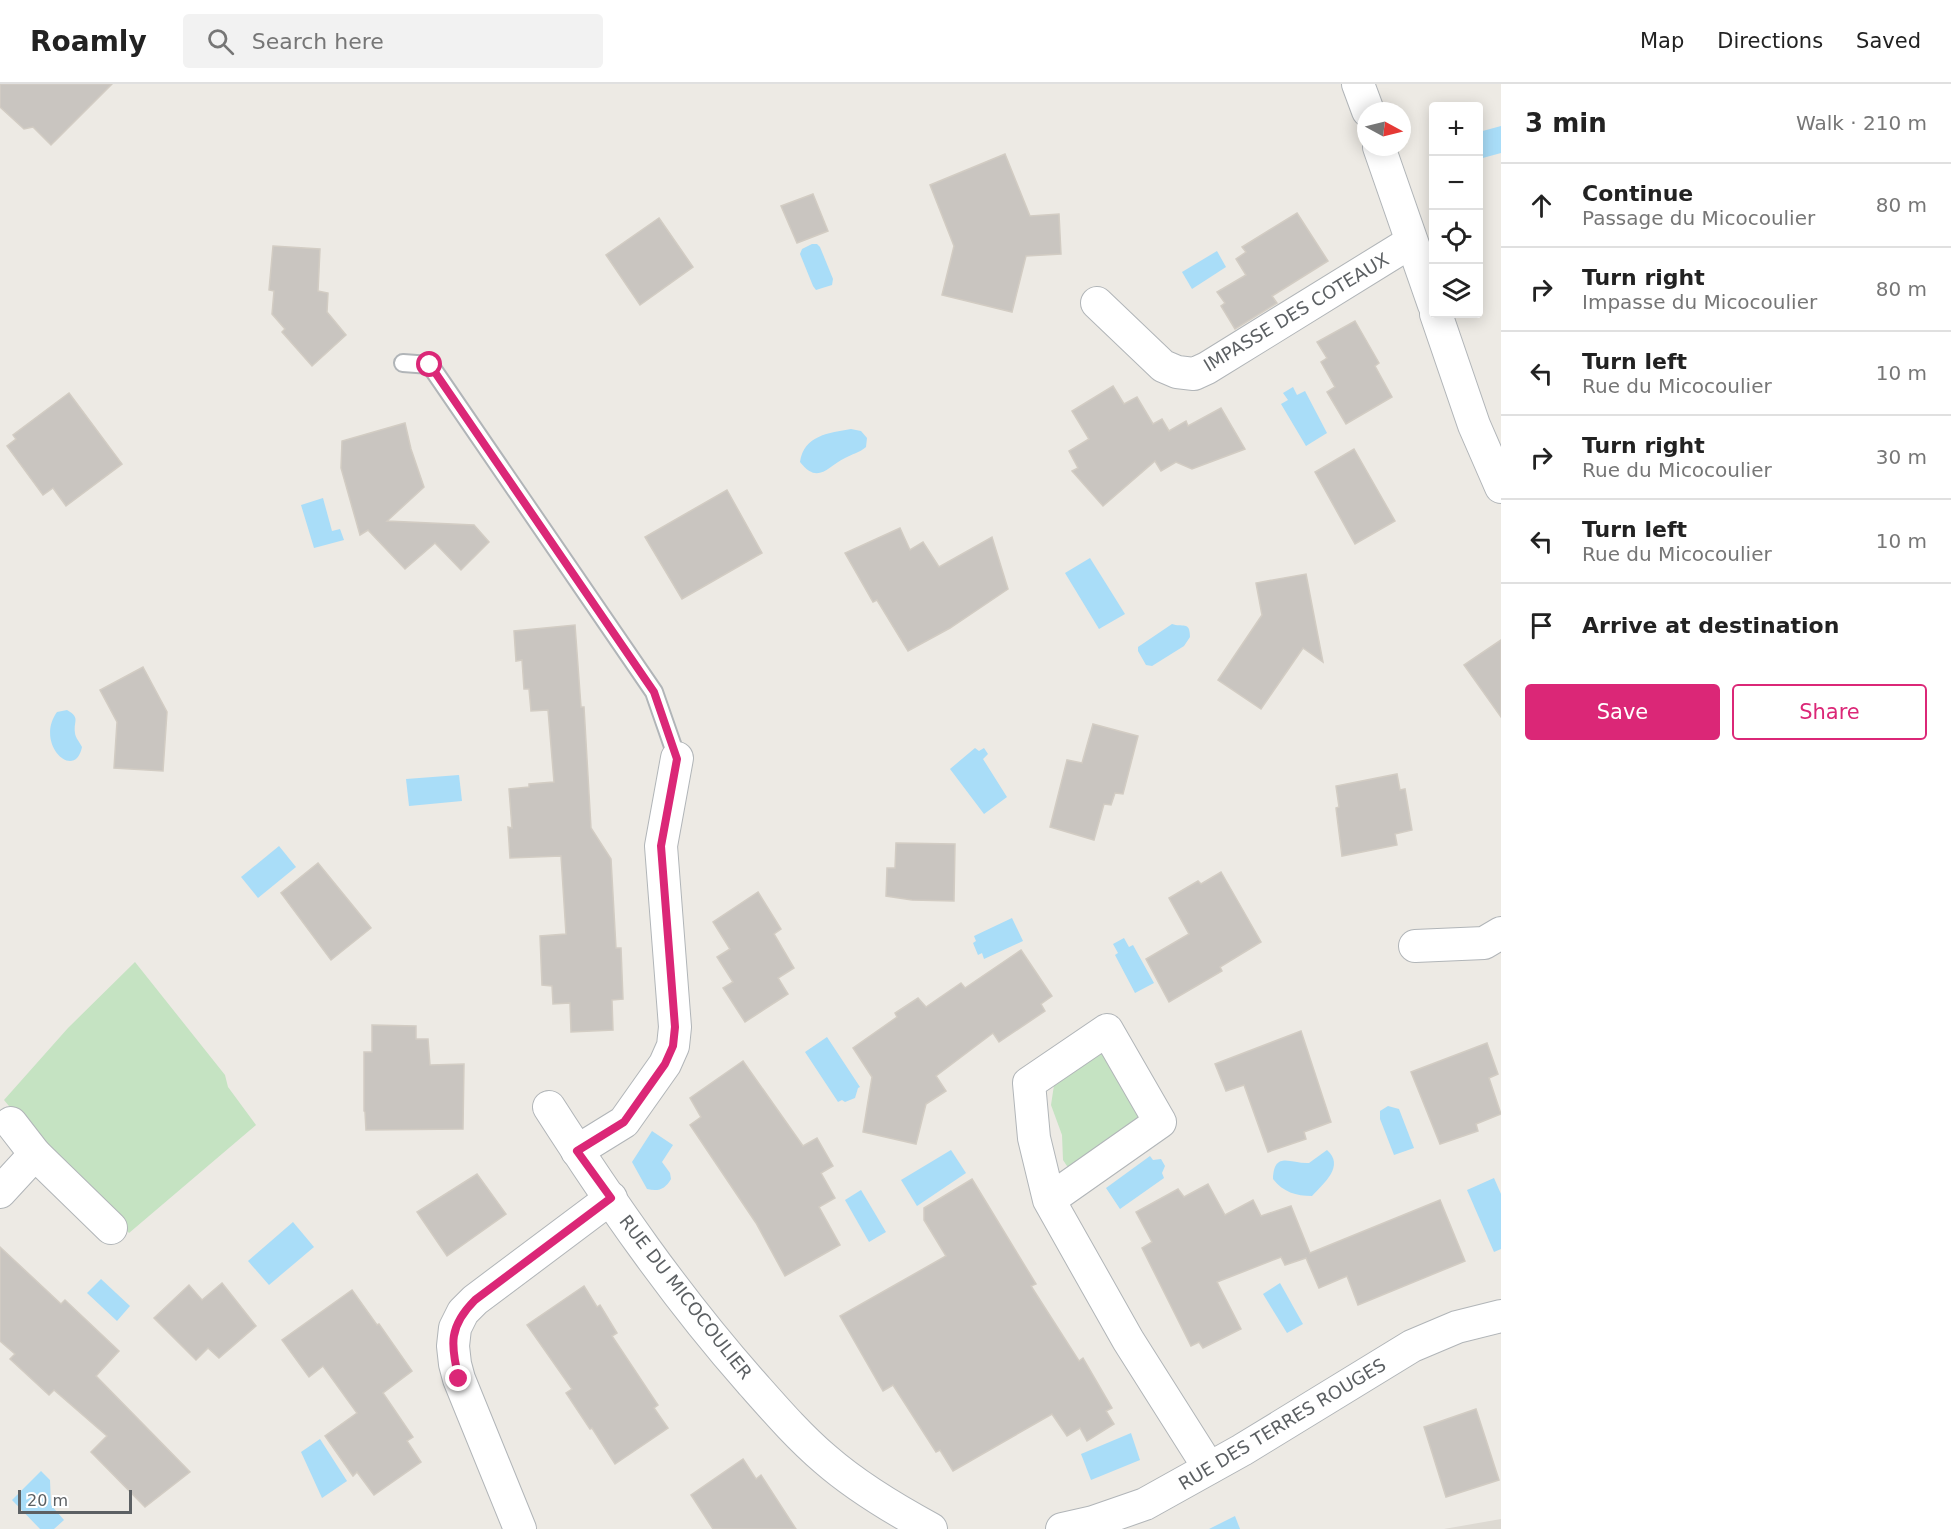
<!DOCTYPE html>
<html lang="en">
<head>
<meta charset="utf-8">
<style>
  :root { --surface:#fff; --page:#f2f2f2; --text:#222; --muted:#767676; --line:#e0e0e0; --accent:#db2777 }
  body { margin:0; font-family:"DejaVu Sans",sans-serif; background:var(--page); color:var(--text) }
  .controls { position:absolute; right:18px; top:18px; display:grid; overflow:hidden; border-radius:6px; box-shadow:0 3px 15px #0003 }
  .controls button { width:54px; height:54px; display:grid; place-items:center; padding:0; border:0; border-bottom:2px solid var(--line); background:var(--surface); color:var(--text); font:30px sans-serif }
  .compass { position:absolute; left:1357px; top:18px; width:54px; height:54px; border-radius:50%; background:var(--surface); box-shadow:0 3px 15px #0003; rotate:97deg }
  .scale { position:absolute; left:18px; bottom:15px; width:114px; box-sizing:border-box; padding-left:6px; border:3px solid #5c6063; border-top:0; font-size:16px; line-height:21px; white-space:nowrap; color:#5c6063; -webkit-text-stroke:4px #fff; paint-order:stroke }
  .stop { position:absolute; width:18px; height:18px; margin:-14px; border:4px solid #db2777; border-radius:50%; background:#fff }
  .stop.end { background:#db2777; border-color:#fff; box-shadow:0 2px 6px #0008 }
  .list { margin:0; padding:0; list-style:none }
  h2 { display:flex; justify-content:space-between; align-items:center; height:78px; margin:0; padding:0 24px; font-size:26px }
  h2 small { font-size:20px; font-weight:400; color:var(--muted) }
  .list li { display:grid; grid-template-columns:39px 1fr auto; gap:18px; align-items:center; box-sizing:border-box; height:84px; padding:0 24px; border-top:2px solid var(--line) }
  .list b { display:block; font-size:22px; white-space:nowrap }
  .list p { margin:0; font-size:20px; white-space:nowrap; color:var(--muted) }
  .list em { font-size:20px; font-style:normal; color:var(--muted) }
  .actions { display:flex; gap:12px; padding:18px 24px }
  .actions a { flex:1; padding:14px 0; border:2px solid var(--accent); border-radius:6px; text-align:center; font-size:21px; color:var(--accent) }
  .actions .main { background:var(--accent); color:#fff }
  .icon { flex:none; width:33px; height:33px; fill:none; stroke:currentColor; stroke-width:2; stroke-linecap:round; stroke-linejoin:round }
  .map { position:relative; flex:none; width:1501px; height:1445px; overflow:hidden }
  header { display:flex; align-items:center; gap:36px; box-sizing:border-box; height:84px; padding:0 30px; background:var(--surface); border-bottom:2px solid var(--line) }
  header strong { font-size:28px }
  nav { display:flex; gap:33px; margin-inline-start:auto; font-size:21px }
  .search { width:420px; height:54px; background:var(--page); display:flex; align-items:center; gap:15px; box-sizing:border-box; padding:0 21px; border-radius:6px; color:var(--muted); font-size:22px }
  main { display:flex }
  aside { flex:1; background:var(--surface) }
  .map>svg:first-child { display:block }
  .education { fill:#ddd9d2 }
  .green { fill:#c5e3c2 }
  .water { fill:#a9ddf8 }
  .building { fill:#c9c5c0; stroke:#d2ccc3; stroke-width:1.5 }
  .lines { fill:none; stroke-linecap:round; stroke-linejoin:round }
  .lane-casing { stroke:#b1b5b8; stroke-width:20 }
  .street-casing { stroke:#b1b5b8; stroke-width:34 }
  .lane { stroke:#fff; stroke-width:16 }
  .street { stroke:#fff; stroke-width:32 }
  .route { stroke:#db2777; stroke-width:8 }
  .labels { text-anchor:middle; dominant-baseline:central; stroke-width:6; stroke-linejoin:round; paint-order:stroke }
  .street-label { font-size:18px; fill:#5c6063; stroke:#fff }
</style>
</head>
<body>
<header>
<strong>Roamly</strong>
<div class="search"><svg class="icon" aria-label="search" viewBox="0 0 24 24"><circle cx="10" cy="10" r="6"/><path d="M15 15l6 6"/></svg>Search here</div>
<nav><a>Map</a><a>Directions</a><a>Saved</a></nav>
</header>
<main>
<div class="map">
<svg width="1501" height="1445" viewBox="0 0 1501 1445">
  <rect width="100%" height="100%" fill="#edeae4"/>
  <path class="education" d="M 1501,1435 L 1501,1445 L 1444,1445 Z"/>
  <g class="green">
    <path d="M 135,878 L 225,991 L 228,1003 L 256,1041 L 129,1149 L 42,1062 L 4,1016 L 68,944 Z"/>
    <path d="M 1091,966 L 1109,970 L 1141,1037 L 1072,1086 L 1067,1082 L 1063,1076 L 1062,1051 L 1051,1021 L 1056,988 Z"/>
  </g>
  <g class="water">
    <path d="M 1501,42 L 1501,69 L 1479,75 L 1479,48 Z"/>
    <path d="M 812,160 L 817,160 L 820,163 L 833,195 L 832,201 L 816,206 L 813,202 L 800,170 L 802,165 Z"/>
    <path d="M 1217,167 L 1226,183 L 1192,205 L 1182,188 Z"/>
    <path d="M 1293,303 L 1297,311 L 1305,307 L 1327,349 L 1306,362 L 1281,320 L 1288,316 L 1283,309 Z"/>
    <path d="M 851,345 L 861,347 L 867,354 L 866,363 C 859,369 852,370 845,374 C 827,383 818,401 800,378 C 804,351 829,349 851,345 Z"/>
    <path d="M 323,414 L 332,447 L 340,445 L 344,456 L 314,464 L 301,421 Z"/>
    <path d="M 1090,474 L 1125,530 L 1099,545 L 1065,489 Z"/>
    <path d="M 1172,540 C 1182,544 1190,536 1190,553 L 1184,562 L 1152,582 L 1146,581 L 1138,567 L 1138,563 Z"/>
    <path d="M 67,626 C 81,634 73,637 75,649 C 75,653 80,659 82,663 C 75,698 34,660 57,628 Z"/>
    <path d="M 975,664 L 979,667 L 984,664 L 988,670 L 983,675 L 1007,713 L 984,730 L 950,685 Z"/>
    <path d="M 459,691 L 462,717 L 409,722 L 406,695 Z"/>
    <path d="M 279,762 L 296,783 L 258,814 L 241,793 Z"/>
    <path d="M 1012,834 L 1023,857 L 984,875 L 982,869 L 978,871 L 973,859 L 976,857 L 974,852 Z"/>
    <path d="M 1124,854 L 1129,863 L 1133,861 L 1154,899 L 1135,909 L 1115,871 L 1118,869 L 1113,860 Z"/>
    <path d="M 827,953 L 860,1003 L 858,1004 L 855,1014 L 845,1018 L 842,1016 L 838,1018 L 805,968 Z"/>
    <path d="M 1388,1022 L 1399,1025 L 1414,1064 L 1394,1071 L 1380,1035 L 1380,1027 Z"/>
    <path d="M 652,1047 L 673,1061 L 662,1078 L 670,1089 L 671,1095 C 665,1105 659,1108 647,1105 L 632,1078 Z"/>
    <path d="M 951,1066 L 966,1089 L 917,1122 L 901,1096 Z"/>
    <path d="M 1327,1066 C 1345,1082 1324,1099 1312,1112 C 1296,1112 1283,1108 1273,1095 C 1274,1066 1291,1080 1309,1079 Z"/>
    <path d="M 1150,1072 L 1153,1076 L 1161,1075 L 1165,1082 L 1162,1089 L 1164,1094 L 1120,1125 L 1106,1104 Z"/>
    <path d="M 1494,1094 L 1501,1110 L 1501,1165 L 1494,1168 L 1467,1106 Z"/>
    <path d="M 861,1106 L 886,1148 L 869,1158 L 845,1116 Z"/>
    <path d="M 293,1138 L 314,1163 L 269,1201 L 248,1177 Z"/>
    <path d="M 101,1195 L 130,1222 L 117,1237 L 87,1209 Z"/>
    <path d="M 1280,1199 L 1303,1240 L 1287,1249 L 1263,1210 Z"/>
    <path d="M 1131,1349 L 1140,1376 L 1091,1396 L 1081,1370 Z"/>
    <path d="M 320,1355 L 347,1397 L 322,1414 L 301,1368 Z"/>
    <path d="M 41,1387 L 50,1396 L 51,1421 L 64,1436 L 54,1445 L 40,1445 L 12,1416 Z"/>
    <path d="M 1235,1432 L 1240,1445 L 1209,1445 Z"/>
  </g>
  <g class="building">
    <path d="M 0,0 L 112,0 L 51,61 L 33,43 L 24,45 L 0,23 Z"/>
    <path d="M 1005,70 L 1030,132 L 1059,130 L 1061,170 L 1026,172 L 1012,228 L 942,211 L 954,162 L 930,101 Z"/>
    <path d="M 813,110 L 828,147 L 797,159 L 781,122 Z"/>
    <path d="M 1297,129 L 1328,177 L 1272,212 L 1277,219 L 1235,245 L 1221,222 L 1225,219 L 1217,208 L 1246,191 L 1236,175 L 1246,168 L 1242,163 Z"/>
    <path d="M 659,134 L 693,183 L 640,221 L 606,171 Z"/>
    <path d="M 273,162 L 320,165 L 318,207 L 328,209 L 327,228 L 346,251 L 312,282 L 282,248 L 285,245 L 272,230 L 274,207 L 269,206 Z"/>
    <path d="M 1355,237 L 1379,279 L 1375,282 L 1392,313 L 1346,340 L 1327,308 L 1335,303 L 1321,278 L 1327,274 L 1317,258 Z"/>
    <path d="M 1113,302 L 1124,320 L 1137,313 L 1153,340 L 1162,335 L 1169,347 L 1186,337 L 1188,342 L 1221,324 L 1245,365 L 1192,385 L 1176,378 L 1161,387 L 1155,377 L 1103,422 L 1072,387 L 1078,384 L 1069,367 L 1089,355 L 1072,327 Z"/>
    <path d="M 69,309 L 122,380 L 66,422 L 53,404 L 43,411 L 7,362 L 16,355 L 13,351 Z"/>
    <path d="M 405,339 L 411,365 L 424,403 L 387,437 L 474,441 L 489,458 L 461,486 L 435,459 L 405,485 L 368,446 L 360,451 L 341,384 L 342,357 Z"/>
    <path d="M 1354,365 L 1395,437 L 1355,460 L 1315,388 Z"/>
    <path d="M 727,406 L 762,469 L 682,515 L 645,453 Z"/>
    <path d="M 900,444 L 910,466 L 923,458 L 939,483 L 992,453 L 1008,505 L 950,544 L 908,567 L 877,516 L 873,518 L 845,469 Z"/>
    <path d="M 1306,490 L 1323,578 L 1303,564 L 1261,625 L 1218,596 L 1262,531 L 1256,499 Z"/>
    <path d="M 575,541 L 581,623 L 584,623 L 591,744 L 611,775 L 616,864 L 621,864 L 623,915 L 612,916 L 613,946 L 571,948 L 570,919 L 553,920 L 552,902 L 542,901 L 540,852 L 566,850 L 561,772 L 510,774 L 508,743 L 512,744 L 509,705 L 529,703 L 529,700 L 554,698 L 548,626 L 531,627 L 529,605 L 524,605 L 522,576 L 516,577 L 514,547 Z"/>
    <path d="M 1501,556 L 1501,633 L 1464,581 Z"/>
    <path d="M 143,583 L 167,628 L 163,687 L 114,684 L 117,638 L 100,606 Z"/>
    <path d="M 1093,640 L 1138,652 L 1123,710 L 1115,709 L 1111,721 L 1104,720 L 1094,756 L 1050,743 L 1067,676 L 1082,679 Z"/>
    <path d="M 1397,690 L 1400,706 L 1405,705 L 1412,746 L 1395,750 L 1397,761 L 1342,772 L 1336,724 L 1339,723 L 1336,702 Z"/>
    <path d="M 896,759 L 955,760 L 954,817 L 912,816 L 886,812 L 887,784 L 895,784 Z"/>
    <path d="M 318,779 L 371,844 L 331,876 L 281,809 Z"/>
    <path d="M 1221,788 L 1261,858 L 1220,883 L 1222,887 L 1169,918 L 1146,875 L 1189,850 L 1169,814 L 1198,797 L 1201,800 Z"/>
    <path d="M 758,808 L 781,845 L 774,850 L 794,884 L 778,894 L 788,910 L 745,938 L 723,904 L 733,898 L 717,873 L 730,865 L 713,838 Z"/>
    <path d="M 1021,866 L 1052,912 L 1041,920 L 1045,927 L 999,958 L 993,949 L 936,992 L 946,1007 L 926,1020 L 916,1060 L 863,1048 L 872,993 L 853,964 L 897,933 L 895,929 L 918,914 L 926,923 L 961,899 L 965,904 Z"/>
    <path d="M 372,941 L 416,942 L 416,955 L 428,955 L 430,981 L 464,980 L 463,1045 L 366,1046 L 365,1028 L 364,1027 L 364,968 L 372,968 Z"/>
    <path d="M 1301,947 L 1331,1038 L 1304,1048 L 1306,1055 L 1268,1068 L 1244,1001 L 1226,1007 L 1215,980 Z"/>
    <path d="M 1487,959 L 1498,990 L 1489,994 L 1501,1030 L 1476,1040 L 1478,1047 L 1440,1060 L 1411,988 Z"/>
    <path d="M 743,977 L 803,1062 L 817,1054 L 833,1082 L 821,1089 L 835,1114 L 819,1123 L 840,1161 L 785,1192 L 756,1139 L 690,1041 L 701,1033 L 690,1014 Z"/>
    <path d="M 477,1090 L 506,1130 L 447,1172 L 417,1128 Z"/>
    <path d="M 972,1095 L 1036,1200 L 1031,1202 L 1079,1277 L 1083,1274 L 1112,1324 L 1106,1327 L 1114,1340 L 1087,1357 L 1080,1344 L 1067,1352 L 1052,1330 L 953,1387 L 940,1366 L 936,1368 L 893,1301 L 883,1307 L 840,1232 L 946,1172 L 924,1136 L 924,1124 Z"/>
    <path d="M 1208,1100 L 1225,1131 L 1253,1116 L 1261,1132 L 1291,1122 L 1310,1169 L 1440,1116 L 1465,1177 L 1358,1221 L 1347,1192 L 1319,1204 L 1306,1174 L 1285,1181 L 1281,1173 L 1217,1198 L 1241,1245 L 1203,1264 L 1199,1258 L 1191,1262 L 1142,1164 L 1152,1158 L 1136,1128 L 1178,1105 L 1184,1113 Z"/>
    <path d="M 0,1163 L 61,1220 L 65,1216 L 119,1267 L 96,1292 L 190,1388 L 145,1423 L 91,1368 L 107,1352 L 54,1306 L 49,1311 L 10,1275 L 15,1270 L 0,1257 Z"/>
    <path d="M 222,1199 L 256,1242 L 219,1274 L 208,1264 L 196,1276 L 154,1234 L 189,1201 L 202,1216 Z"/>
    <path d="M 584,1202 L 597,1223 L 600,1221 L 617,1249 L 612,1252 L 658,1321 L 654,1324 L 668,1344 L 615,1380 L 592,1344 L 590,1345 L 566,1309 L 572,1305 L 527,1241 Z"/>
    <path d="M 352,1206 L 377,1241 L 379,1240 L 412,1287 L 383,1309 L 413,1353 L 407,1357 L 421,1378 L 374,1411 L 357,1388 L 353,1392 L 325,1352 L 357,1329 L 323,1282 L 309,1293 L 282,1256 Z"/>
    <path d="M 1476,1325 L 1499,1396 L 1446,1413 L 1424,1343 Z"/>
    <path d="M 743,1375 L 756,1395 L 761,1391 L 796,1445 L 713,1445 L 691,1411 Z"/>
  </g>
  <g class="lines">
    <defs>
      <path id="lane" d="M 403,279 L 430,281 L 654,608 L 677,674"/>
      <g id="street">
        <path d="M 1358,0 L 1368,27"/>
        <path d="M 1379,63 L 1434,221"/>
        <path d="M 1097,219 L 1163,282 L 1177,288 L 1194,290 L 1207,284 L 1411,158"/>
        <path d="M 1436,230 L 1474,341 L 1501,403"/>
        <path d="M 1415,862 L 1484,859 L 1501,849"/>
        <path d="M 549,1023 C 610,1118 675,1212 750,1297 C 774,1324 798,1352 825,1375 C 857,1403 894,1425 931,1445"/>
        <path d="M 11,1039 L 35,1070"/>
        <path d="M 577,1067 L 624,1038 L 665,980 L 673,962 L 675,943 L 661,762 L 677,674"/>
        <path d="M 0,1108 L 35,1070 L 111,1144"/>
        <path d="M 1049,1116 L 1160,1038 L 1107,946 L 1029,999 L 1034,1054 L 1049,1116 L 1128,1256 L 1209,1384"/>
        <path d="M 520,1445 L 459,1295 L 455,1280 L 453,1262 L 455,1244 L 463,1228 L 475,1216 L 611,1114"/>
        <path d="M 1062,1445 L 1093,1438 L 1145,1420 L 1242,1366 L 1412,1262 L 1457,1243 L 1501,1232"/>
      </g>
    </defs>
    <use href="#lane" class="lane-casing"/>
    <use href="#street" class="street-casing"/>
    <use href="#lane" class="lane"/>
    <use href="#street" class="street"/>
  </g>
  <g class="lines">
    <path class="route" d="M 430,281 L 654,608 L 677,675 L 661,762 L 675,943 L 673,962 L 665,980 L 624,1038 L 577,1067 L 611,1114 L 475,1216 C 449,1242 450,1260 459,1295"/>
  </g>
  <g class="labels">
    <g class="street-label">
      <text transform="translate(1296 228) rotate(-31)">IMPASSE DES COTEAUX</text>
      <text transform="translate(686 1213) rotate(52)">RUE DU MICOCOULIER</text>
      <text transform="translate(1282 1340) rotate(-31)">RUE DES TERRES ROUGES</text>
    </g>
  </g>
</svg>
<div class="controls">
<button>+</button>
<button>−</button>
<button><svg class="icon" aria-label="locate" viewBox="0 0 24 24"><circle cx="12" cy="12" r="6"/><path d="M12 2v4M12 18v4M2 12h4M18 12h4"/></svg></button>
<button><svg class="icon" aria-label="layers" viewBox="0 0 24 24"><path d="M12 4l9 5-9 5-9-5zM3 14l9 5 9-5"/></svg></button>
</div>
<svg class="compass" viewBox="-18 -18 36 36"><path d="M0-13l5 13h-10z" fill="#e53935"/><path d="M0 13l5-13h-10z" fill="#767676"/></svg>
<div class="scale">20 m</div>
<div class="stop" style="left:430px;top:281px"></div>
<div class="stop end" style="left:459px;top:1295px"></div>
</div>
<aside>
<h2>3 min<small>Walk · 210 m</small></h2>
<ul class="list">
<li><svg class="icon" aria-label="ahead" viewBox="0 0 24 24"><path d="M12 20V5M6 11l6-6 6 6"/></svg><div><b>Continue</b><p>Passage du Micocoulier</p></div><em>80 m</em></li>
<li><svg class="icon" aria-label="right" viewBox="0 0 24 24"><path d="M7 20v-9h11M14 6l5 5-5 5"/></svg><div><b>Turn right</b><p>Impasse du Micocoulier</p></div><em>80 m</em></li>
<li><svg class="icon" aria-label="left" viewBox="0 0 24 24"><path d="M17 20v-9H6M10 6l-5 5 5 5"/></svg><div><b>Turn left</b><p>Rue du Micocoulier</p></div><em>10 m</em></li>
<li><svg class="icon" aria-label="right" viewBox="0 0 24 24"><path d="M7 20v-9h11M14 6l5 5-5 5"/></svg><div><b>Turn right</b><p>Rue du Micocoulier</p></div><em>30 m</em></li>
<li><svg class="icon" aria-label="left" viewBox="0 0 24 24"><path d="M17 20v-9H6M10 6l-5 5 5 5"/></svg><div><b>Turn left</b><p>Rue du Micocoulier</p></div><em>10 m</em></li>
<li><svg class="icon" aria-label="arrive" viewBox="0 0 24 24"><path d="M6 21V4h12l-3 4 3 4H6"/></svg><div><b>Arrive at destination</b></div></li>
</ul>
<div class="actions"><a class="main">Save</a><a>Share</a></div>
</aside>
</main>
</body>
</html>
